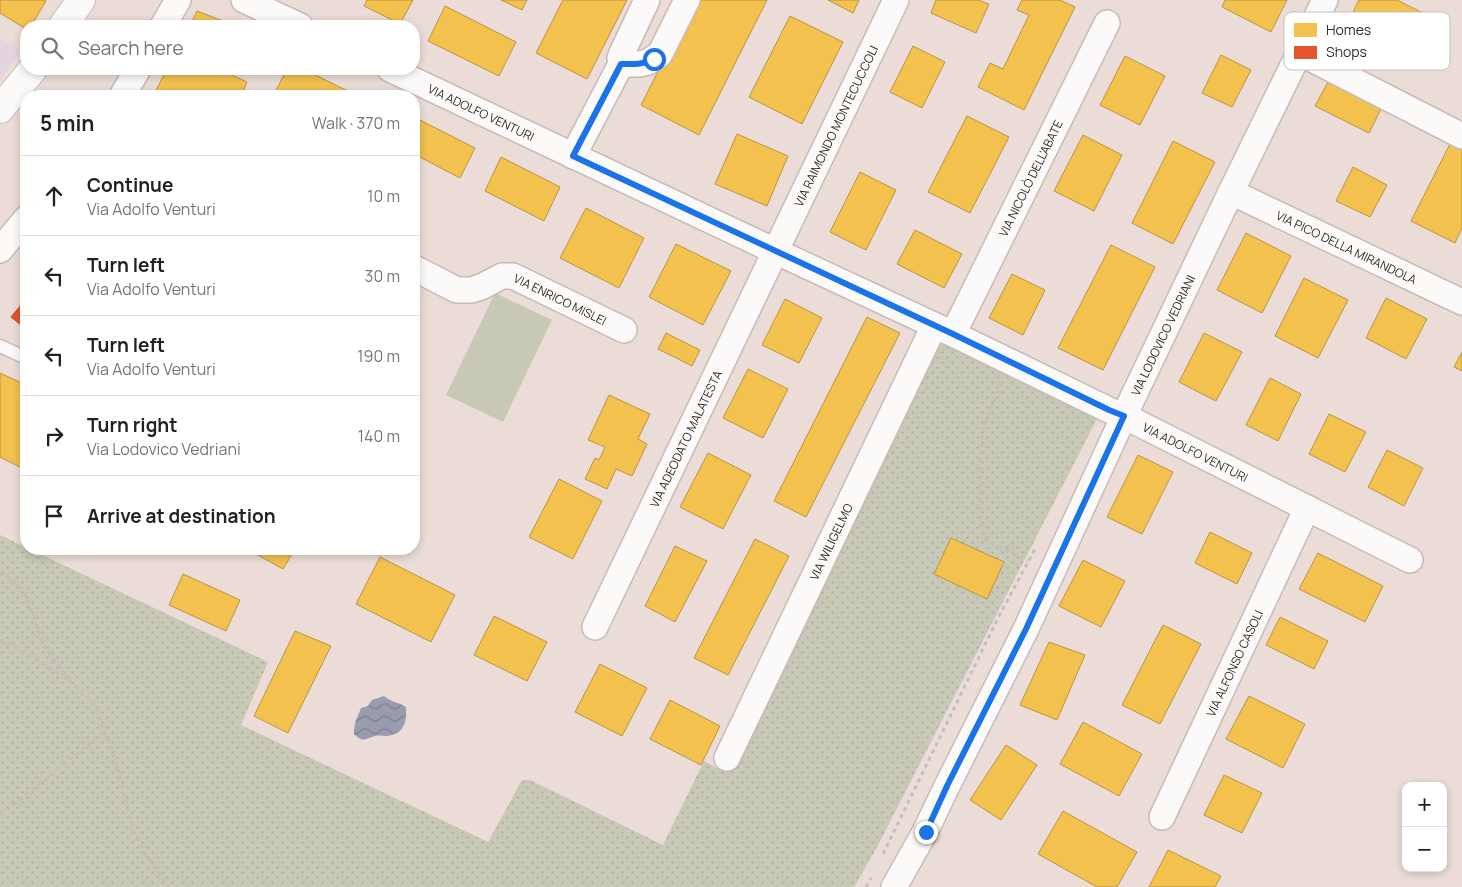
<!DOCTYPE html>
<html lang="en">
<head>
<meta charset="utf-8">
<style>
  :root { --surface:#fff; --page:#f6f6f6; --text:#222; --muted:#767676; --line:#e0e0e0 }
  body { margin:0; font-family:Manrope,sans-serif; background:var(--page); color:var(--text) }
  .controls { position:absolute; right:15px; bottom:15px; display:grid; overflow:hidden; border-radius:10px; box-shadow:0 2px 8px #0003 }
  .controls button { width:45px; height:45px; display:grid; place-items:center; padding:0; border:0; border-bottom:1px solid var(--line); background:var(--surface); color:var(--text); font:25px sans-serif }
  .stop { position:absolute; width:15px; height:15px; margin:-11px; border:4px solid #1a73e8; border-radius:50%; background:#fff }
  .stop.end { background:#1a73e8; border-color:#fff; box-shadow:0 1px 5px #0008 }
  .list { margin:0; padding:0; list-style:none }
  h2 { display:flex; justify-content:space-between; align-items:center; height:65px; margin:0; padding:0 20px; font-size:21px }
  h2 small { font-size:16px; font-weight:400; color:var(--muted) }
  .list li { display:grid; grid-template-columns:32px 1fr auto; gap:15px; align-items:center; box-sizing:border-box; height:80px; padding:0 20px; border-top:1px solid var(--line) }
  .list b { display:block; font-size:19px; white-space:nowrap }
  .list p { margin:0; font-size:16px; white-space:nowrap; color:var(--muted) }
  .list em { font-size:16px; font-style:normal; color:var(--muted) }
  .icon { flex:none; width:28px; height:28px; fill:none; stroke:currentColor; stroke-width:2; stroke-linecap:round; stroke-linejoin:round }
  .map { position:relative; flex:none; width:1462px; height:887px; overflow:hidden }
  .search { position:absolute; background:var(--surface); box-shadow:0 2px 8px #0003; left:20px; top:20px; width:400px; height:55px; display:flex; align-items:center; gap:12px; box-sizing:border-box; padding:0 18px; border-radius:20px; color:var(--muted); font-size:19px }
  .panel { position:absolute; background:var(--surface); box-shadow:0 2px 8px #0003; left:20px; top:90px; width:400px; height:465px; border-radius:20px }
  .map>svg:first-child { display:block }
  .commercial { fill:#e2d5df }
  .grass { fill:#c7c8b6 }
  .park { fill:url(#park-dots) }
  .water { fill:url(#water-waves) }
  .homes { fill:#f2c14e; stroke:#ba9443 }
  .shops { fill:#e4572e; stroke:#b04a2c }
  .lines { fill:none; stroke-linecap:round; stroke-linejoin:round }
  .lane-casing { stroke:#c6bbb7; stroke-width:15 }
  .street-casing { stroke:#c6bbb7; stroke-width:28 }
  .secondary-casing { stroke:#c6bbb7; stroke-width:30 }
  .path { stroke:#c4bdbb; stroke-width:3; stroke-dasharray:4 4; stroke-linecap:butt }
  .lane { stroke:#fcfaf9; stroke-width:12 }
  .street { stroke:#fcfaf9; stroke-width:25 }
  .secondary { stroke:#fcfaf9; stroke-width:28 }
  .route { stroke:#1a73e8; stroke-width:6 }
  .labels { text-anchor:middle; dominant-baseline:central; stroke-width:5; stroke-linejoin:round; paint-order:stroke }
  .street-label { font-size:12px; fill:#362c29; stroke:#fff }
  .key { fill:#fff; stroke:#c3c0bf; stroke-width:1 }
  .key-label { font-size:14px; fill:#362c29 }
</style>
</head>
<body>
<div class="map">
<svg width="1462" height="887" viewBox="0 0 1462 887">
  <defs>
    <pattern id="park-dots" width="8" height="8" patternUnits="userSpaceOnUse" patternTransform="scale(1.25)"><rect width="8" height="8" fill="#c7c8b6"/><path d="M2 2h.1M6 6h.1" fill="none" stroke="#acac9c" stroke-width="1.8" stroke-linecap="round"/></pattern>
    <pattern id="water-waves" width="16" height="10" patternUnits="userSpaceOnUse" patternTransform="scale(1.25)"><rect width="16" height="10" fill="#989cae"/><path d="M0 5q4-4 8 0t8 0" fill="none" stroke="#7d7f8e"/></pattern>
  </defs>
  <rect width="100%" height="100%" fill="#ebdcd7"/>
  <path class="commercial" d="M 0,38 L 21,51 L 0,79 Z"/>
  <path class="grass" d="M 495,293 L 552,320 L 503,422 L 446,395 Z"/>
  <path class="park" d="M 935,325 L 1102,409 L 876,849 L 854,887 L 0,887 L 0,535 L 268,662 L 241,725 L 488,842 L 522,780 L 530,780 L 663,845 L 704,761 L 722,771 Z"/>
  <path class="water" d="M 384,696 C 391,702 398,702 406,707 C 407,722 404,734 387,736 C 383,736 379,735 375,736 C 365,739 363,743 354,734 C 354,721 357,719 361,708 L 368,706 L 372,700 Z"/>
  <g class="homes">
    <path d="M 0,0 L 45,0 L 46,1 L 31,26 L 26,26 L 26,29 L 0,13 Z"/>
    <path d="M 367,0 L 413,0 L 400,24 L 364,6 Z"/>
    <path d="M 501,0 L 527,0 L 522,10 Z"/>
    <path d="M 563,0 L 627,0 L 587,79 L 536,53 Z"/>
    <path d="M 694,0 L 767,0 L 699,135 L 641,105 Z"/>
    <path d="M 828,0 L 859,0 L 853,13 Z"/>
    <path d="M 936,0 L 978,0 L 989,4 L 976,33 L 931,13 Z"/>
    <path d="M 1022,0 L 1060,0 L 1075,7 L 1024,110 L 978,87 L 990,63 L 1003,69 L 1029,15 L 1017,10 Z"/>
    <path d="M 1225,0 L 1287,0 L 1271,32 L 1222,7 Z"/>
    <path d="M 1359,0 L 1397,0 L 1431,17 L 1409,60 L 1345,28 Z"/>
    <path d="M 445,6 L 516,42 L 499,76 L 428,41 Z"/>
    <path d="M 197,11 L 236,26 L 190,26 Z"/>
    <path d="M 790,16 L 843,42 L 802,124 L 749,97 Z"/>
    <path d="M 913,46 L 945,62 L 922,108 L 890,92 Z"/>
    <path d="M 1221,55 L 1251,70 L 1232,107 L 1202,93 Z"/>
    <path d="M 1125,56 L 1165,76 L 1140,125 L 1100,105 Z"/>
    <path d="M 167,69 L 219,69 L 247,82 L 241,96 L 157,96 L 154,94 Z"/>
    <path d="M 287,69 L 303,69 L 358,96 L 273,96 Z"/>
    <path d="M 1328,82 L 1381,109 L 1369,133 L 1315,106 Z"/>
    <path d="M 967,116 L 1009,137 L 970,213 L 928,192 Z"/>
    <path d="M 414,117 L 475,148 L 460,178 L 414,154 Z"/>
    <path d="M 737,134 L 788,156 L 767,206 L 715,184 Z"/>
    <path d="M 1083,135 L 1122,155 L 1094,211 L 1054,191 Z"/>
    <path d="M 1173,141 L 1215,162 L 1173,244 L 1132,223 Z"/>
    <path d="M 1450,144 L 1462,150 L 1462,228 L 1455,243 L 1411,221 Z"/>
    <path d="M 501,157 L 560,187 L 544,221 L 485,191 Z"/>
    <path d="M 1353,167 L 1387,185 L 1370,217 L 1336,201 Z"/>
    <path d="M 860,172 L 896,190 L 866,250 L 830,232 Z"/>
    <path d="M 586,208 L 644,238 L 619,288 L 560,258 Z"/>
    <path d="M 915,230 L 962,254 L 944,288 L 897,264 Z"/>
    <path d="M 1246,233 L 1291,256 L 1262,313 L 1217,290 Z"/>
    <path d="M 676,244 L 731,271 L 703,325 L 649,297 Z"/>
    <path d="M 1111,245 L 1155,267 L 1103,370 L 1058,348 Z"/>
    <path d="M 1012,274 L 1045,290 L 1023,335 L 989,318 Z"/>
    <path d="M 1304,278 L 1348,300 L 1318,358 L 1275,336 Z"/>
    <path d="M 1386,298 L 1427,319 L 1406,359 L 1366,338 Z"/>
    <path d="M 785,299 L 822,318 L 799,363 L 762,345 Z"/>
    <path d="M 867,317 L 900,333 L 806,517 L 774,501 Z"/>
    <path d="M 666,333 L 700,350 L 692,366 L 658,349 Z"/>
    <path d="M 1204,333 L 1242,352 L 1216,401 L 1179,382 Z"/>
    <path d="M 1462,352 L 1462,371 L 1454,367 Z"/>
    <path d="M 748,369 L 788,389 L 763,438 L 723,418 Z"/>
    <path d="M 0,373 L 26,385 L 26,470 L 0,457 Z"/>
    <path d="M 1270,378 L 1301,394 L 1278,441 L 1246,425 Z"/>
    <path d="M 609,395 L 650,414 L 638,439 L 647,444 L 632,476 L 616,469 L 607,489 L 585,479 L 595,458 L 599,460 L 605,447 L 588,440 Z"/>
    <path d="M 1329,414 L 1366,432 L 1345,472 L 1309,454 Z"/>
    <path d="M 1387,450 L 1423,468 L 1404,506 L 1368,487 Z"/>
    <path d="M 708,453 L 751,475 L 723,529 L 680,507 Z"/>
    <path d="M 1138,455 L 1173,472 L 1142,534 L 1107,517 Z"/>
    <path d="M 559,479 L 602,501 L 573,559 L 529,537 Z"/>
    <path d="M 1210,532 L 1252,553 L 1237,584 L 1195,563 Z"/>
    <path d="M 951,538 L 1004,562 L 987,599 L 934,574 Z"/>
    <path d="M 755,539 L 789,556 L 728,675 L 694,658 Z"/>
    <path d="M 675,546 L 707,561 L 675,622 L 645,606 Z"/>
    <path d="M 247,549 L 295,549 L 283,569 Z"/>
    <path d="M 1318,553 L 1383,586 L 1365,622 L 1299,589 Z"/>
    <path d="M 380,557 L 455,595 L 431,642 L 356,604 Z"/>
    <path d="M 1083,560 L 1125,581 L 1101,627 L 1059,606 Z"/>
    <path d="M 183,574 L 240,600 L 226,631 L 169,605 Z"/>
    <path d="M 494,616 L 547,642 L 527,681 L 474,655 Z"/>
    <path d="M 1280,617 L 1328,641 L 1314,669 L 1266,645 Z"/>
    <path d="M 1163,625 L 1201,644 L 1160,724 L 1122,705 Z"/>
    <path d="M 295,631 L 331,646 L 288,733 L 254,716 Z"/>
    <path d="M 1049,642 L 1085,655 L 1057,720 L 1020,705 Z"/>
    <path d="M 600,664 L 647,688 L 622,736 L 575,712 Z"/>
    <path d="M 1249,696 L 1305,724 L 1283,768 L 1226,739 Z"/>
    <path d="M 670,700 L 720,726 L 701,765 L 650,739 Z"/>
    <path d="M 1083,722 L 1142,754 L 1119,796 L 1060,764 Z"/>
    <path d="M 1006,745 L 1037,765 L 1001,820 L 970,800 Z"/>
    <path d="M 1224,775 L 1262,793 L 1242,833 L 1204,815 Z"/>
    <path d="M 1063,811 L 1137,852 L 1117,887 L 1097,887 L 1038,854 Z"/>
    <path d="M 1168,850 L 1221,876 L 1215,887 L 1149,887 Z"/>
  </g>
  <path class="shops" d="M 26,299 L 26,329 L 11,317 Z"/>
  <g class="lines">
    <defs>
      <path id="lane" d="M 0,346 L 26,358"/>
      <g id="street">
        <path d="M 244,0 L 300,26"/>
        <path d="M 163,26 L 178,0"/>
        <path d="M 1300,53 L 1462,136"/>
        <path d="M 621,64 L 639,64 L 648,62 L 660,54 L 687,0"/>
        <path id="s1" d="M 390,69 L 775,251 L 953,334 L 1109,410 L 1124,416 L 1410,560"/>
        <path d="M 122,96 L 138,69"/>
        <path d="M 573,156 L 621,64 L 620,58 L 622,53 L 647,0"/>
        <path id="s2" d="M 1231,192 L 1462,302"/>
        <path d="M 0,250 L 26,219"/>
        <path id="s3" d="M 414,268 L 457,290 L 471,290 L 481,287 L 502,276 L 513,276 L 624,330"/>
        <path id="s4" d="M 953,334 L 1107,23"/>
        <path id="s5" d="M 595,627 L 896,0"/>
        <path id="s6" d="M 727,758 L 934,326"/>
        <path id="s7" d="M 1162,817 L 1307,508"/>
        <path id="s8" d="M 894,887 L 925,832 L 947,786 L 1026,629 L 1124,416 L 1231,192 L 1325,0"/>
      </g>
      <g id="secondary">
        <path d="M 63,26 L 81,0"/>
        <path d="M 0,109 L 33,69"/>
      </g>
    </defs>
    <use href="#lane" class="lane-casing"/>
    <use href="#street" class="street-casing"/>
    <use href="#secondary" class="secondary-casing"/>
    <g class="path">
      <path d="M 1002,383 L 997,392 L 983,430 L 980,460 L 980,499 L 981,524 L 985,540 L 1028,561"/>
      <path d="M 0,573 L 19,585 L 25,594 L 45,648 L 68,678"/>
      <path d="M 0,640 L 21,650 L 70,681 L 96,706 L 104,732 L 110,743 L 135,836 L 147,856 L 168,887"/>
      <path d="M 0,814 L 7,810 L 104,732"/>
      <path d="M 883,854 L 998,618 L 1036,547"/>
      <path d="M 866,887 L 871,878"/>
    </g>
    <use href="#lane" class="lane"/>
    <use href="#street" class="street"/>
    <use href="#secondary" class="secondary"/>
  </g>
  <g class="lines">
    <path class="route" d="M 654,59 C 643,65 633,64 621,64 L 573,156 L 953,334 L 1109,410 L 1124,416 L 1026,629 L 947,786 L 926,832"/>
  </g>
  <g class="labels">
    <g class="street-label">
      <text stroke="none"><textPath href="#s1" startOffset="101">VIA ADOLFO VENTURI</textPath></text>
      <text stroke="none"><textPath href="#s5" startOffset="556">VIA RAIMONDO MONTECUCCOLI</textPath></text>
      <text stroke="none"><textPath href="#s4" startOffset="174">VIA NICOLÒ DELL'ABATE</textPath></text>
      <text stroke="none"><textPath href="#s2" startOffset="128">VIA PICO DELLA MIRANDOLA</textPath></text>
      <text stroke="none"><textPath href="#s3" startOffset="160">VIA ENRICO MISLEI</textPath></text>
      <text stroke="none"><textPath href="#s8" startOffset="614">VIA LODOVICO VEDRIANI</textPath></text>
      <text stroke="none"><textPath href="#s5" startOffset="209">VIA ADEODATO MALATESTA</textPath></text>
      <text stroke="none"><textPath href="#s1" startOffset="892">VIA ADOLFO VENTURI</textPath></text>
      <text stroke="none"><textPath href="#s6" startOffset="240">VIA WILIGELMO</textPath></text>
      <text stroke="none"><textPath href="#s7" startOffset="170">VIA ALFONSO CASOLI</textPath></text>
    </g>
  </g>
  <rect x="1284" y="12" width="166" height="58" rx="8" class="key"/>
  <rect x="1294" y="23" width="23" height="14" fill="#f2c14e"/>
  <rect x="1294" y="46" width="23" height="13" fill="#e4572e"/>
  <g class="key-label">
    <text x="1326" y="35">Homes</text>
    <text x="1326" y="57">Shops</text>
  </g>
</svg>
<div class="controls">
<button>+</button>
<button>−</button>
</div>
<div class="stop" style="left:654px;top:59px"></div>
<div class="stop end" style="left:926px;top:832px"></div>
<div class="search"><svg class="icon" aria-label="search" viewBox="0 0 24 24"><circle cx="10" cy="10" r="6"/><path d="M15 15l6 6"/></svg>Search here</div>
<section class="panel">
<h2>5 min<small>Walk · 370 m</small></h2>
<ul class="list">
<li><svg class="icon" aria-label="ahead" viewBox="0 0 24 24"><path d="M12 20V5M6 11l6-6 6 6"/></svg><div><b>Continue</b><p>Via Adolfo Venturi</p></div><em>10 m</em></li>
<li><svg class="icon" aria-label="left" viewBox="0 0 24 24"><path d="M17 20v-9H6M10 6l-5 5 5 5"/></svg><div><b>Turn left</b><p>Via Adolfo Venturi</p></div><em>30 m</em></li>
<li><svg class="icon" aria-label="left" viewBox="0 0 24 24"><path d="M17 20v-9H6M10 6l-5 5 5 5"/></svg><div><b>Turn left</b><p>Via Adolfo Venturi</p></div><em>190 m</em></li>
<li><svg class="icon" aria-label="right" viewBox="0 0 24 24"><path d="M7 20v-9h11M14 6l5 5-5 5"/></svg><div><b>Turn right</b><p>Via Lodovico Vedriani</p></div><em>140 m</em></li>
<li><svg class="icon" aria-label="arrive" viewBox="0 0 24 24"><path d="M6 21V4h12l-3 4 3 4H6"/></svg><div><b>Arrive at destination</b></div></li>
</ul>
</section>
</div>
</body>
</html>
